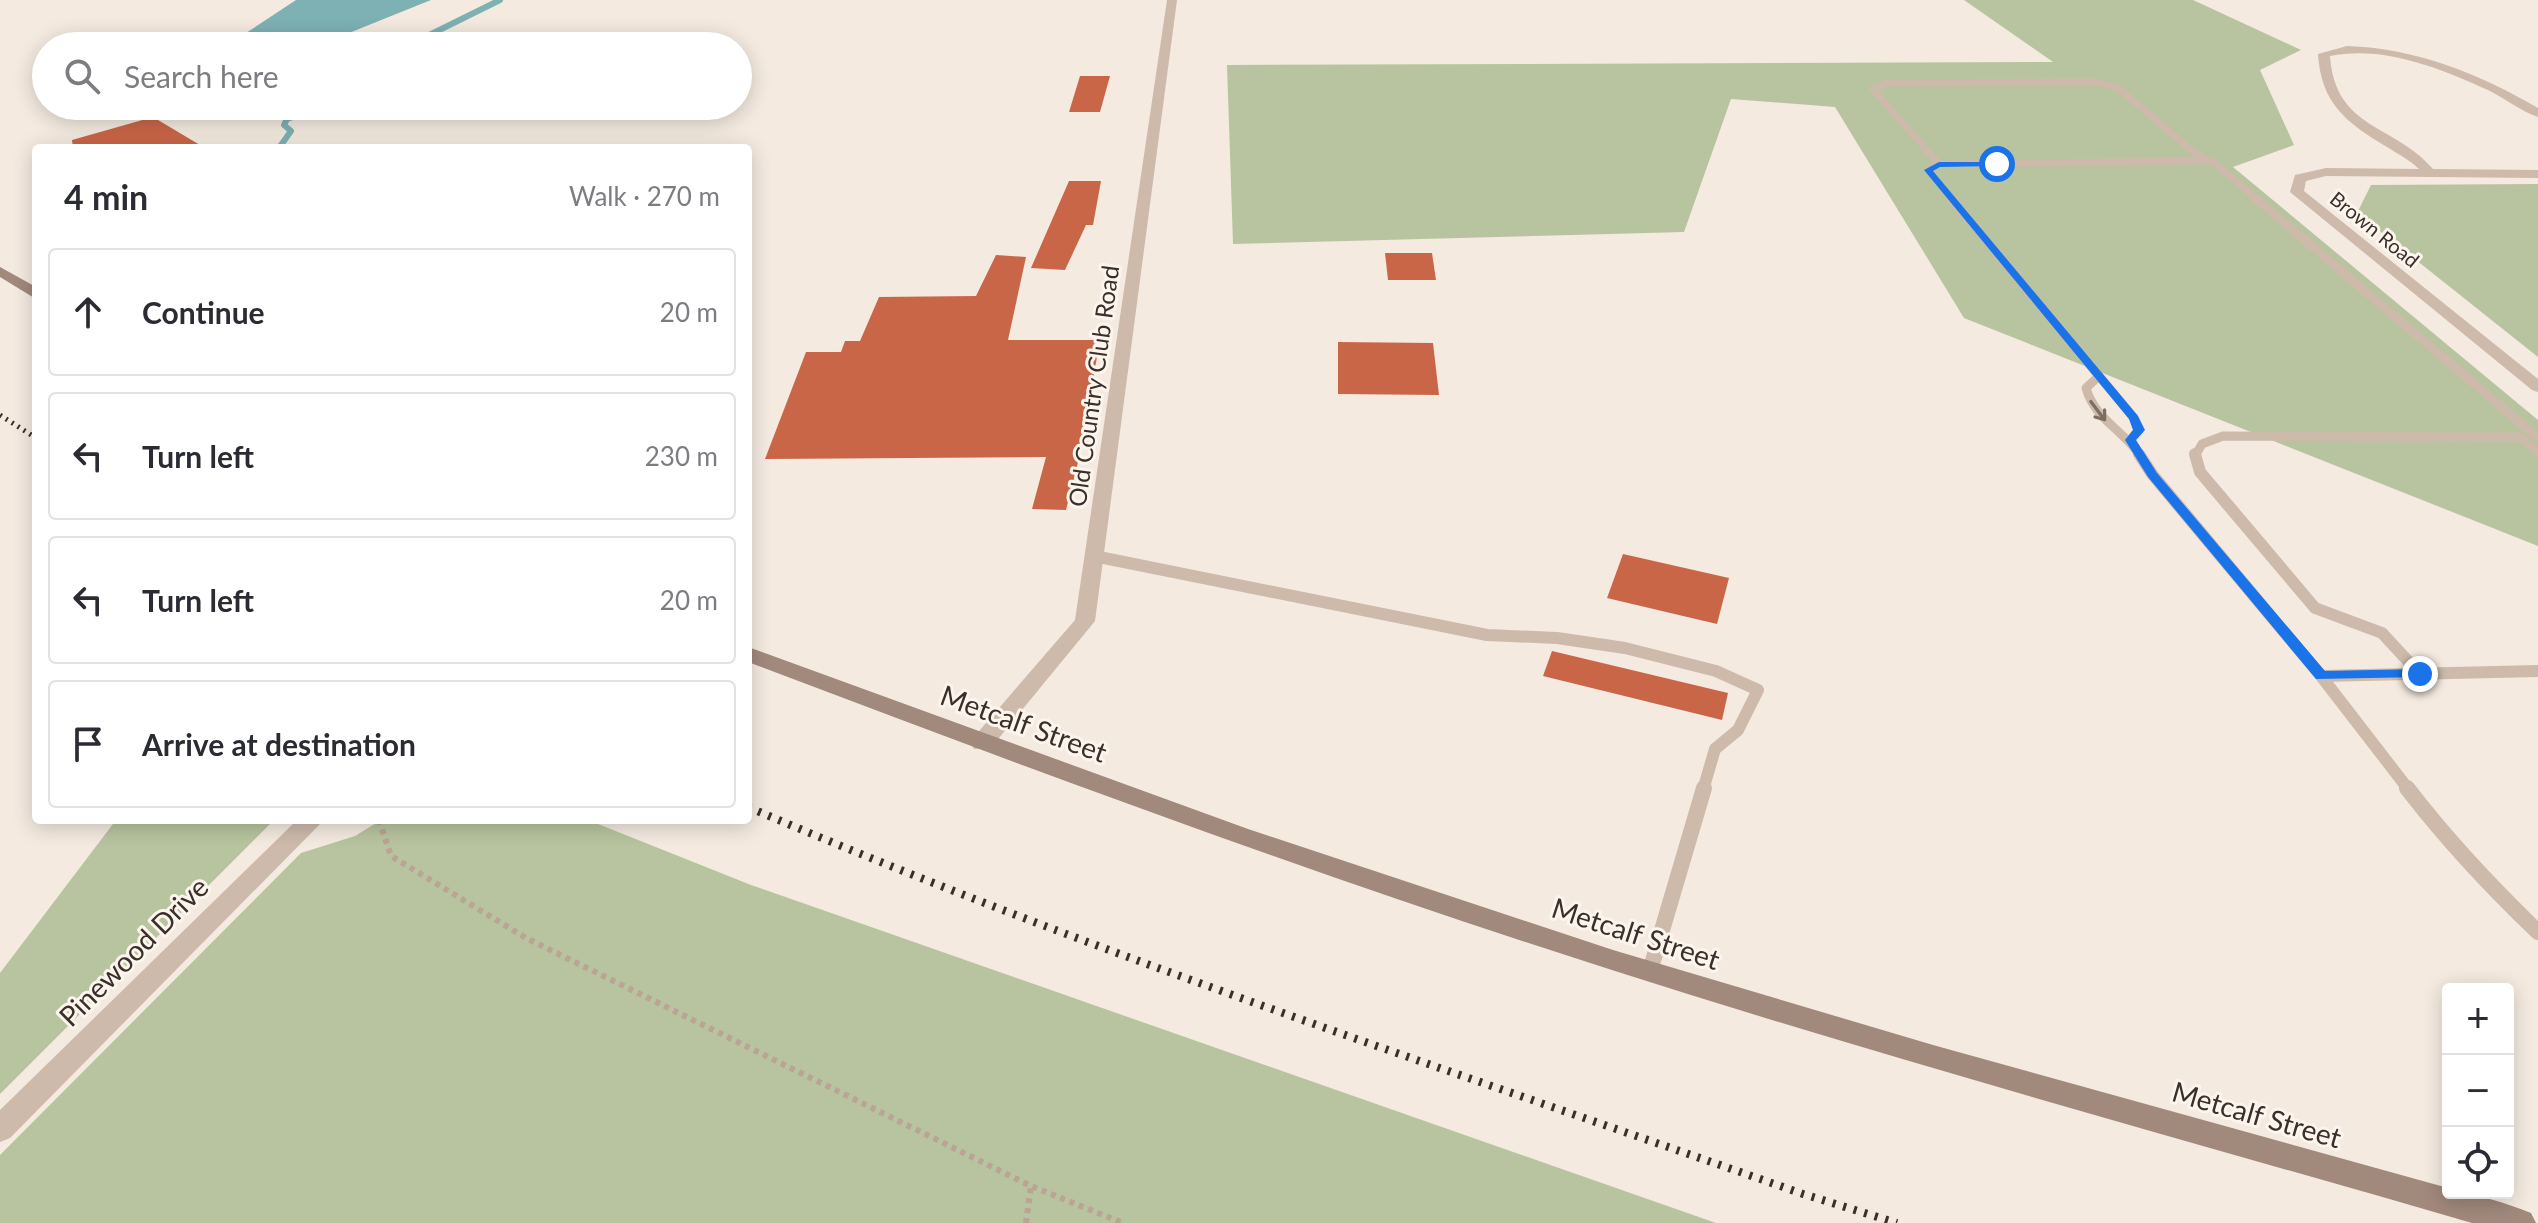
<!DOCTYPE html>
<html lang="en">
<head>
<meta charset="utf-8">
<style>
  :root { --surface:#fff; --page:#f2f2f3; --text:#2b2b33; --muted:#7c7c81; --line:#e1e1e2 }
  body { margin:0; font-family:Lato,sans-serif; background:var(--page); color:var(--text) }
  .controls { position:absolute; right:24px; bottom:24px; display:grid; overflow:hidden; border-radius:8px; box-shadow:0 4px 20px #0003 }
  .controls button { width:72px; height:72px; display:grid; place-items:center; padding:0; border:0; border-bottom:2px solid var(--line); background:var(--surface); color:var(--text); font:40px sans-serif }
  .stop { position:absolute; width:24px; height:24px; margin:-18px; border:6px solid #1a73e8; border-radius:50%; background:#fff }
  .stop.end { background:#1a73e8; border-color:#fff; box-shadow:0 2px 8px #0008 }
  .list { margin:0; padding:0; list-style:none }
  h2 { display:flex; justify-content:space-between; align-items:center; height:104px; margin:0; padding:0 32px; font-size:34px }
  h2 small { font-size:26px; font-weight:400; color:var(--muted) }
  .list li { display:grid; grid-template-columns:52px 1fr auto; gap:24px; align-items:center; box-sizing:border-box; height:128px; margin:0 16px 16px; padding:0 16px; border:2px solid var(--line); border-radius:8px }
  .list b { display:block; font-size:30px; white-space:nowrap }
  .list em { font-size:26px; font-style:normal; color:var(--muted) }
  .icon { flex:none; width:44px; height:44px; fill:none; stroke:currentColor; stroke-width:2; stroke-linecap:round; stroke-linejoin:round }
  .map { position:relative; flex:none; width:2538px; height:1223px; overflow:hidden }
  .search { position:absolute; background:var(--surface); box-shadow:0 4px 20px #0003; left:32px; top:32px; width:720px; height:88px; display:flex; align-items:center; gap:20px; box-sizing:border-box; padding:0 28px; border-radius:44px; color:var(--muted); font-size:30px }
  .panel { position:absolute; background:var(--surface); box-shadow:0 4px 20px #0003; left:32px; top:144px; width:720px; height:680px; border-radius:8px }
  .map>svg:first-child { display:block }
  .green { fill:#b8c49f }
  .water { fill:#7eb1b3 }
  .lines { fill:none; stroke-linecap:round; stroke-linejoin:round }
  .stream { stroke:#7eb1b3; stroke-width:6 }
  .building { fill:#ca6648 }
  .path { stroke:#b9a495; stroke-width:6; stroke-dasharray:5 5; stroke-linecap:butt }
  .lane-far3 { stroke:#cdbaab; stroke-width:7 }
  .lane-far2 { stroke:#cdbaab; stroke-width:9 }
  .lane-far1 { stroke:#cdbaab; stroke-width:12 }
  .lane { stroke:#cdbaab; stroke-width:16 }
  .street { fill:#cdbaab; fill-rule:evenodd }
  .secondary { fill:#a1897c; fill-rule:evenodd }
  .rail-far1 { stroke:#3b2f2a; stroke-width:5; stroke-dasharray:2 5; stroke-linecap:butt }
  .rail { stroke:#3b2f2a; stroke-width:8; stroke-dasharray:3 8; stroke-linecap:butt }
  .oneway { stroke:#7d6e64 }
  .route { fill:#1a73e8 }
  .labels { text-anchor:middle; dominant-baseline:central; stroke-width:6; stroke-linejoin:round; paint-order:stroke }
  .far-street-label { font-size:20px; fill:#3b2f2a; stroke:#fbf5ed }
  .street-label { font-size:24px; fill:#3b2f2a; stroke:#fbf5ed }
  .near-street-label { font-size:28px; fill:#3b2f2a; stroke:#fbf5ed }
</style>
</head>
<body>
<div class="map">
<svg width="2538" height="1223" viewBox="0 0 2538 1223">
  <rect width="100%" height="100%" fill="#f4eae0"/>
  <g class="green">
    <path d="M 1964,0 L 2193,0 L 2301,50 L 2260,70 L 2294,145 L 2233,167 L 2538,420 L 2538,546 L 1964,318 L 1835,107 L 1731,99 L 1684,232 L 1233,244 L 1227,65 L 2053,62 Z"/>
    <path d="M 2538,184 L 2538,357 L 2357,213 L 2371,185 Z"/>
    <path d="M 116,820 L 274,820 L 0,1094 L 0,973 Z"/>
    <path d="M 381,820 L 588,820 L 751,885 L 1716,1223 L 0,1223 L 0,1155 L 301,853 L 355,836 Z"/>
  </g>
  <path class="water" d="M 296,0 L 431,0 L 334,39 L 243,40 L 243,35 Z"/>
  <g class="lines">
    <g class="stream">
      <path d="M 407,46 L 500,0"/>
      <path d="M 279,148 L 291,131 L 284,125 L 287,119 L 302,114 L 308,106"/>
    </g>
  </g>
  <g class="building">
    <path d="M 1080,76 L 1110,76 L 1100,112 L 1069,112 Z"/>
    <path d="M 153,117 L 205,148 L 73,148 L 72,140 Z"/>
    <path d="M 1069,181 L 1101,181 L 1093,225 L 1086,225 L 1065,270 L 1031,268 Z"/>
    <path d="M 1385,253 L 1432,253 L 1436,280 L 1388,280 Z"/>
    <path d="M 996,255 L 1026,257 L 1008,340 L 1100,340 L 1079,458 L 1066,510 L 1032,509 L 1046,457 L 765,459 L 806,352 L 841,352 L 845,341 L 860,341 L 879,297 L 976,296 Z"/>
    <path d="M 1338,342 L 1433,343 L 1439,395 L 1338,394 Z"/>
    <path d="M 1623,554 L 1729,578 L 1717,624 L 1607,598 Z"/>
    <path d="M 1552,651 L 1728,693 L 1722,720 L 1543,676 Z"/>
  </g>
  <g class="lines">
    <g class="path">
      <path d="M 379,820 L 391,856 L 526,938 L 1031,1186 L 1123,1223"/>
      <path d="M 1026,1223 L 1031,1186"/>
    </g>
    <g class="lane-far3">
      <path d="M 1939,164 L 1873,89 L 1886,83 L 2097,82 L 2118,88 L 2195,153 L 2209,160"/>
      <path d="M 1952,199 L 1928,170 L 1939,164 L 2212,161 L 2257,199"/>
    </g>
    <g class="lane-far2">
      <path d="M 1950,197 L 2134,418 L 2139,430 L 2130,440"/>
      <path d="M 2254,197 L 2537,437"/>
      <path d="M 2099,376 L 2086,388 C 2095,420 2124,430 2140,456"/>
      <path d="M 2195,456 L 2202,444 L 2223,436 L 2520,437 L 2538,452"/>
    </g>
    <g class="lane-far1">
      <path d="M 2139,454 L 2152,474 L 2321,676"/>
      <path d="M 2195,454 L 2200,472 L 2315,608 L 2382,633 L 2420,674"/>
      <path d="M 1094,556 L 1487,635 L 1557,638 L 1625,648 L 1716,671 L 1758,690 L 1738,730 L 1715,749 L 1703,790"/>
      <path d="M 2409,790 L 2321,676 L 2538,671"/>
    </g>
    <g class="lane">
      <path d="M 2407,788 C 2447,840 2491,887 2538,932"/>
      <path d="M 1650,971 L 1704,788"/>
    </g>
    <g class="street">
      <path d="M 1167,0 L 1177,0 L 1095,621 L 990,749 L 974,749 L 971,743 L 974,737 L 1075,620 Z"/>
      <path d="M 2347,46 C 2415,48 2480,74 2538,108 L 2538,117 C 2521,111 2504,98 2488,90 C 2440,68 2383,45 2330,56 C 2335,130 2395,124 2433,169 L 2538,170 L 2538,178 L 2326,176 L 2306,181 L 2304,191 L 2538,379 L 2538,392 L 2532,390 L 2290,192 L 2295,175 L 2326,168 L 2419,169 C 2410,160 2398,154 2387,147 C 2347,123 2321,104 2318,54 Z"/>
      <path d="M 297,820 L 324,820 L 10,1138 L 0,1142 L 0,1110 Z"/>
    </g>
    <g class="secondary">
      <path d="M 0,267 L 36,287 L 36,299 L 0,277 Z"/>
      <path d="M 748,647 L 1248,829 L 1613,950 L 1933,1045 L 2448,1188 L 2448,1193 C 2476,1193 2506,1203 2531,1213 L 2536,1223 L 2472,1223 C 2186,1140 1899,1062 1615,971 C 1323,878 1035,771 748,662 Z"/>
    </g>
    <path class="rail-far1" d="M 0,415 L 36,438"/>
    <path class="rail" d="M 748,807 C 1092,954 1450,1070 1803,1194 L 1897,1223"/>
  </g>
  <defs><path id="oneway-shaft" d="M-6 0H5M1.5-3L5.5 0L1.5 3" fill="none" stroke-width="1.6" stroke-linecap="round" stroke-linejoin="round" transform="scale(2)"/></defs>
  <use class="oneway" href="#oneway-shaft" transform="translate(2098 411) rotate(53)"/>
  <path class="route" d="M 1939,162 L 2000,162 L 1997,166 L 1940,167 L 1933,171 L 2138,416 L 2145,430 L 2136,440 L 2157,473 L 2325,671 L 2420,669 L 2424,670 L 2424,677 L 2316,679 L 2148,477 L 2125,440 L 2133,430 L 2129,419 L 1924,170 Z"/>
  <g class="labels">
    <g class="far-street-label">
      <text transform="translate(2375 229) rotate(39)">Brown Road</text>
    </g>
    <g class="street-label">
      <text transform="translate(1093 386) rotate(-82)">Old Country Club Road</text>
    </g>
    <g class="near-street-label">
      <text transform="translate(1024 723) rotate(20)">Metcalf Street</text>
      <text transform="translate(1636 933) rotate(18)">Metcalf Street</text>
      <text transform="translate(133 951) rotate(-45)">Pinewood Drive</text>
      <text transform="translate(2257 1114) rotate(16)">Metcalf Street</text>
    </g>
  </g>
</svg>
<div class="controls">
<button>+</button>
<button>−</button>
<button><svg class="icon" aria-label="locate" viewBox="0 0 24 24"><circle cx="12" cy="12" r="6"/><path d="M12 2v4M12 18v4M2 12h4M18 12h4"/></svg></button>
</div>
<div class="stop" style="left:1997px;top:164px"></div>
<div class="stop end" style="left:2420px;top:674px"></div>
<div class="search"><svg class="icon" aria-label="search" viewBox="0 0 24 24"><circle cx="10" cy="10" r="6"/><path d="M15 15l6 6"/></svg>Search here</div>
<section class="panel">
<h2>4 min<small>Walk · 270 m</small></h2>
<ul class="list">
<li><svg class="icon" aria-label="ahead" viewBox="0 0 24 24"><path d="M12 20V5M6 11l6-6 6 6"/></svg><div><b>Continue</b></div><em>20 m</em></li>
<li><svg class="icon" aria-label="left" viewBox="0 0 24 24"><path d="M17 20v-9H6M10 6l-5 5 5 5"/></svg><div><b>Turn left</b></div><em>230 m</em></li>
<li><svg class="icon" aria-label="left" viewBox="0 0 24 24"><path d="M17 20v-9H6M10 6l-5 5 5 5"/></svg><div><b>Turn left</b></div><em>20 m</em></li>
<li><svg class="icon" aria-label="arrive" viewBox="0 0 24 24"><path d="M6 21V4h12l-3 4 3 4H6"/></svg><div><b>Arrive at destination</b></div></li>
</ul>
</section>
</div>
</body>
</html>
